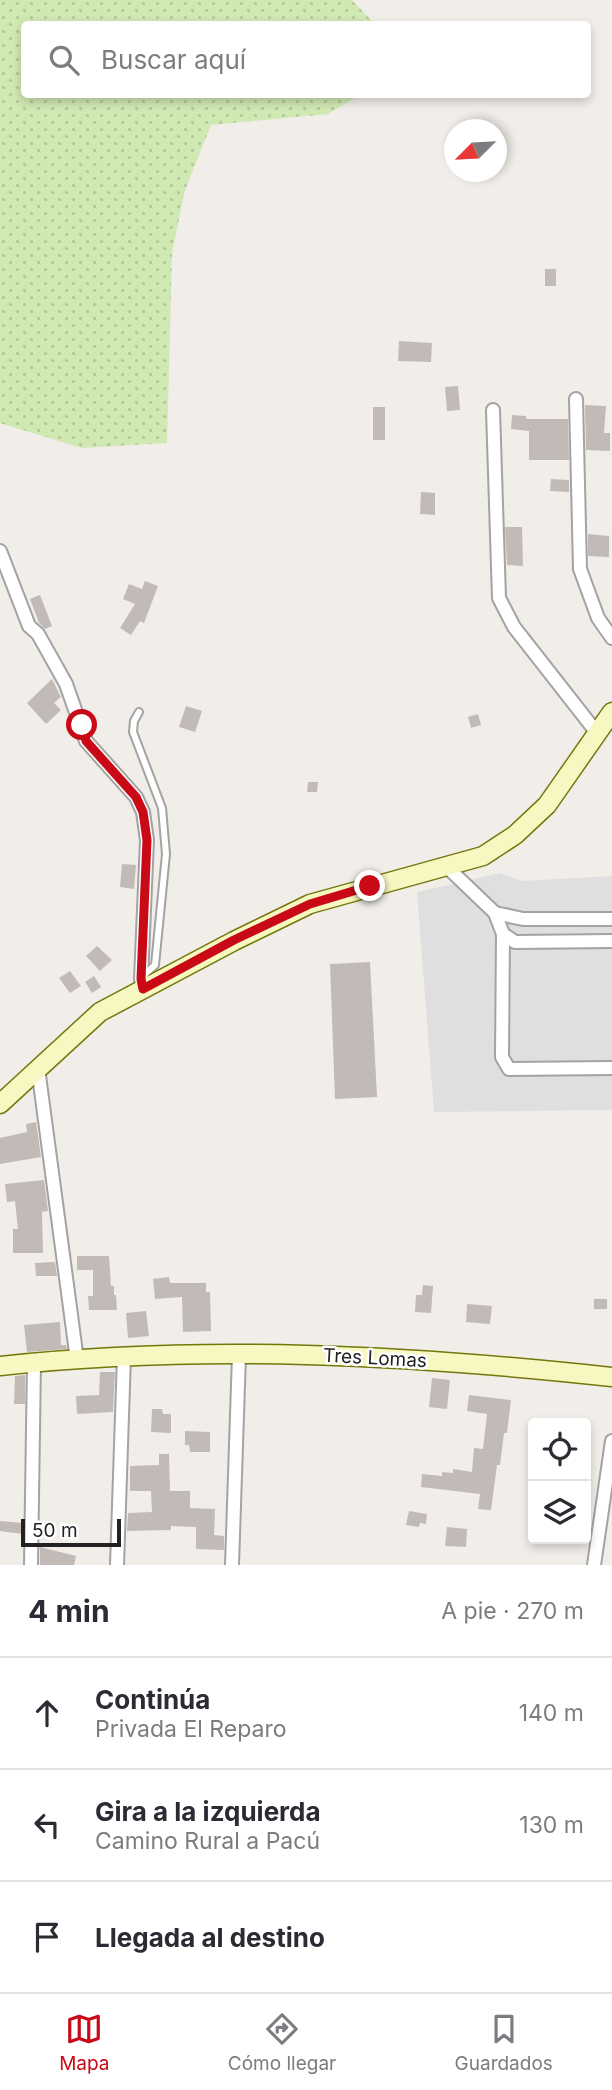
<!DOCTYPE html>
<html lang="es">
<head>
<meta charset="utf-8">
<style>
  :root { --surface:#fff; --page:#f2f2f3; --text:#2b2b33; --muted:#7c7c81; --line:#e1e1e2; --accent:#ca0916 }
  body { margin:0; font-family:Inter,sans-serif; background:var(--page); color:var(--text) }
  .controls { position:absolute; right:21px; bottom:21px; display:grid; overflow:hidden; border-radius:7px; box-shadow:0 4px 10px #0003 }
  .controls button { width:63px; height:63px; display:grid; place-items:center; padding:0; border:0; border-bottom:2px solid var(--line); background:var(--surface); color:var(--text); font:35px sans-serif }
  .compass { position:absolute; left:444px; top:119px; width:63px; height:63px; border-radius:50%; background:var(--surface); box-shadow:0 4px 10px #0003; rotate:246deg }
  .scale { position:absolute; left:21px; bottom:18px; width:100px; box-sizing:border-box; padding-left:7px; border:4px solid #222; border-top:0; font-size:19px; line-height:24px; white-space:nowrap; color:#222; -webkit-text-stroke:5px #fff; paint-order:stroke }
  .stop { position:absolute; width:21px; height:21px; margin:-16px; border:5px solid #ca0916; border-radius:50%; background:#fff }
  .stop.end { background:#ca0916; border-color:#fff; box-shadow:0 2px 7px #0008 }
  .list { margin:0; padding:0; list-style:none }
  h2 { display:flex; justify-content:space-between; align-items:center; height:91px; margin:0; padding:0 28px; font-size:30px }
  h2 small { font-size:23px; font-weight:400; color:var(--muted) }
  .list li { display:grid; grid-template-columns:46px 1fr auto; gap:21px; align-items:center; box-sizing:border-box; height:112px; padding:0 28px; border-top:2px solid var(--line) }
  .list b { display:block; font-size:26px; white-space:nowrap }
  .list p { margin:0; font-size:23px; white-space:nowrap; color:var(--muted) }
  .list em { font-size:23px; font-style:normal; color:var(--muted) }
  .icon { flex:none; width:38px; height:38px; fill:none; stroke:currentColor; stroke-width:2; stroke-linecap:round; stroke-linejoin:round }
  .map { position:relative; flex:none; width:612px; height:1565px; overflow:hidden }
  .search { position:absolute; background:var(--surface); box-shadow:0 4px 10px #0003; left:21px; right:21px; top:21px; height:77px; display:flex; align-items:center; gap:18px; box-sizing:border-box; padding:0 24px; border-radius:7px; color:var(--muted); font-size:26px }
  .sheet { height:427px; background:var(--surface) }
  nav { display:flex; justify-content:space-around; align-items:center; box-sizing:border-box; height:98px; border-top:2px solid var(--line); background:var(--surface); font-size:19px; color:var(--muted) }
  nav a { display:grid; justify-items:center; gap:4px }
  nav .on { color:var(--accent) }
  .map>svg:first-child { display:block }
  .residential { fill:#e0dfdf }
  .grass { fill:url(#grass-dots) }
  .building { fill:#c2bab6 }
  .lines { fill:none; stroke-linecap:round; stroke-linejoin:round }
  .lane-casing { stroke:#a3a3a3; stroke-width:10 }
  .street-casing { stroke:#a3a3a3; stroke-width:16 }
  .secondary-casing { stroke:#73770a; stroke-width:21 }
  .lane { stroke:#fff; stroke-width:6 }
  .street { stroke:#fff; stroke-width:12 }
  .secondary { stroke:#f7f7c1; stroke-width:18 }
  .route { stroke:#ca0916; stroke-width:9 }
  .labels { text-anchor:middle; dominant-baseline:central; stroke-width:5; stroke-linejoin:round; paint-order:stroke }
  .street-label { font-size:19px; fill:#222; stroke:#fff }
</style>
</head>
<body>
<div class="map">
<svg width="612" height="1565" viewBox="0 0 612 1565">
  <defs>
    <pattern id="grass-dots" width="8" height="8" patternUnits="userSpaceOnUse" patternTransform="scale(1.75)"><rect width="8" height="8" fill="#d0e8b2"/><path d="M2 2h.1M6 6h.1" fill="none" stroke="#b2c799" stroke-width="1.8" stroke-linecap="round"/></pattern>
  </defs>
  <rect width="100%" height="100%" fill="#f1eee9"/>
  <path class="residential" d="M 500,873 L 522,881 L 612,876 L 612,1110 L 434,1112 L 417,892 Z"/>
  <path class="grass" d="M 0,0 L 352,0 L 372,21 L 372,24 L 24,24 L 24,94 L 360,95 L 328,114 L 211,125 L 185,190 L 172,253 L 167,443 L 82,448 L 0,423 Z"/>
  <g class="building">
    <rect x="545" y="269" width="11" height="17"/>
    <path d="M 399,341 L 432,343 L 431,362 L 398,361 Z"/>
    <path d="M 458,386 L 460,410 L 447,411 L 445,387 Z"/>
    <path d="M 585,405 L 606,406 L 604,433 L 610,433 L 610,451 L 586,450 Z"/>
    <rect x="373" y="407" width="12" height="33"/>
    <path d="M 512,415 L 526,416 L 526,419 L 568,419 L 569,460 L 529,460 L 529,431 L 511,429 Z"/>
    <path d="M 551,479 L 569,480 L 569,492 L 550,491 Z"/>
    <path d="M 421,492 L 435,493 L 435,515 L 420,514 Z"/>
    <path d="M 505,527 L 522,527 L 523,566 L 507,565 Z"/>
    <path d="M 588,534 L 609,536 L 609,557 L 588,556 Z"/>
    <path d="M 145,581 L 158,586 L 144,623 L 140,621 L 131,635 L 120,628 L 135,604 L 123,599 L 129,584 L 142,589 Z"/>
    <path d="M 40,595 L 52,626 L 45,629 L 39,623 L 30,599 Z"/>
    <path d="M 52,679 L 61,697 L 54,703 L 61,710 L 46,724 L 27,703 Z"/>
    <path d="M 186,706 L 202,711 L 195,732 L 179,727 Z"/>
    <path d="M 478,714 L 481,725 L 471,728 L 468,717 Z"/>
    <path d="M 308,782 L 318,782 L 317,792 L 307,792 Z"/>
    <path d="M 122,864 L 136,865 L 134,889 L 120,887 Z"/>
    <path d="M 97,946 L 112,960 L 100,971 L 86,956 Z"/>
    <path d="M 370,962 L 377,1097 L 335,1099 L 330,964 Z"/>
    <path d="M 70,971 L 81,986 L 70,993 L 59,978 Z"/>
    <path d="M 94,976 L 101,987 L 92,993 L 85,982 Z"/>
    <path d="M 36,1122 L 41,1157 L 0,1164 L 0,1138 L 27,1132 L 26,1124 Z"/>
    <path d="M 44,1180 L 48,1211 L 42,1212 L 43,1253 L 13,1253 L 13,1229 L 18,1229 L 15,1201 L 7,1202 L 5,1184 Z"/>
    <path d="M 77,1256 L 109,1256 L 111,1286 L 114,1286 L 114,1295 L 116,1295 L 117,1310 L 89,1310 L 88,1296 L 93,1296 L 93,1270 L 77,1270 Z"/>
    <path d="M 55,1262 L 57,1276 L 36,1276 L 35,1263 Z"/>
    <path d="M 169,1277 L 170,1283 L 206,1283 L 206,1292 L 210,1292 L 211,1331 L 183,1332 L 182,1297 L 155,1299 L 153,1279 Z"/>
    <path d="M 423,1285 L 433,1286 L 431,1313 L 415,1312 L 416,1295 L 422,1295 Z"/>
    <rect x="594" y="1299" width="13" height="10"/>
    <path d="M 467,1304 L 492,1306 L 490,1324 L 466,1322 Z"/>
    <path d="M 146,1311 L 149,1336 L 128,1338 L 126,1313 Z"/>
    <path d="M 60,1322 L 61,1345 L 66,1345 L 67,1349 L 27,1352 L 24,1325 Z"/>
    <path d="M 100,1372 L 115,1372 L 113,1412 L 77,1414 L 76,1396 L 99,1395 Z"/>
    <path d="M 25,1375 L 25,1404 L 14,1404 L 15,1376 Z"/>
    <path d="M 432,1378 L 450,1380 L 447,1409 L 429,1407 Z"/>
    <path d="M 469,1395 L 511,1400 L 507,1433 L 504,1433 L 500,1465 L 497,1465 L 491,1510 L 478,1509 L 480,1494 L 421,1487 L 422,1474 L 442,1476 L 442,1472 L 453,1473 L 453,1469 L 472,1472 L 474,1448 L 483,1449 L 487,1414 L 467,1411 Z"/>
    <path d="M 152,1409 L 162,1409 L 163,1414 L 171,1414 L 171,1433 L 151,1432 Z"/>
    <path d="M 185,1431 L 210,1432 L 210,1452 L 190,1452 L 189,1445 L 185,1445 Z"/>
    <path d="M 159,1454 L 169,1454 L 170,1491 L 190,1491 L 190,1508 L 215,1509 L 214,1535 L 224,1536 L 224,1550 L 196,1549 L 196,1527 L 171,1526 L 171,1530 L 127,1531 L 128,1513 L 152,1512 L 151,1491 L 130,1491 L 130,1466 L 159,1465 Z"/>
    <path d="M 409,1511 L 427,1514 L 426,1524 L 420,1523 L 419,1527 L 406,1525 Z"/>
    <path d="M 0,1521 L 23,1523 L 23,1534 L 0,1531 Z"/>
    <path d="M 447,1527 L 467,1529 L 466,1547 L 445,1546 Z"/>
    <path d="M 40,1547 L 76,1556 L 74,1565 L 40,1565 Z"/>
  </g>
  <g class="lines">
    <defs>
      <path id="lane" d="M 139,712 L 134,721 L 133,732 L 162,808 L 166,854 L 155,965 L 142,977"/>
      <g id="street">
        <path d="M 576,399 L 580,569 L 598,618 L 612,638"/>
        <path d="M 493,410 L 499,598 L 514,627 L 597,733"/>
        <path d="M 0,551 L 29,626 L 38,634 L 66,684 L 86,741 L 136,797 L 143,812 L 147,840 L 141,979 L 143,989"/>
        <path d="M 446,866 L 495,913 L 503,934 L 515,942 L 612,941"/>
        <path d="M 495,913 L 523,919 L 612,919"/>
        <path d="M 503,934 L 502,1057 L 509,1069 L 612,1068"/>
        <path d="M 38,1068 L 77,1360"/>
        <path d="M 31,1565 L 34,1362"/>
        <path d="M 117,1565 L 124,1356"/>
        <path d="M 232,1565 L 239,1355"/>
        <path d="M 594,1565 L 612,1441"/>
      </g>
      <g id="secondary">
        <path d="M 0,1104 L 100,1012 L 234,941 L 310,904 L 483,856 L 515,835 L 547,805 L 612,712"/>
        <path d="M 0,1366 C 204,1344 409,1355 612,1377"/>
      </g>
    </defs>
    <use href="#lane" class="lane-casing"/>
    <use href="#street" class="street-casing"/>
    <use href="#secondary" class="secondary-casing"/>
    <use href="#lane" class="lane"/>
    <use href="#street" class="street"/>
    <use href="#secondary" class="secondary"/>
  </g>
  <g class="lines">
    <path class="route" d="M 82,725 L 86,741 L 136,797 L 143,812 L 147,840 L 141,979 L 143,989 L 234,940 L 310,904 L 370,886"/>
  </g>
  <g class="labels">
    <g class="street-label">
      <text transform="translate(375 1358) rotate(3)">Tres Lomas</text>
    </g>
  </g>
</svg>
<div class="controls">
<button><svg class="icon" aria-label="locate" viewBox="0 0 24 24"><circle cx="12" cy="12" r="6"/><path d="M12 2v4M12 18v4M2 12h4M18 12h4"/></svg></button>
<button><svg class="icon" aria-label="layers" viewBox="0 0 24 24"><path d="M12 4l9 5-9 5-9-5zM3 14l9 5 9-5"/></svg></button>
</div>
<svg class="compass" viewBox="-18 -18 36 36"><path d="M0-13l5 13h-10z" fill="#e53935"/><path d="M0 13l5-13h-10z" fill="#7c7c81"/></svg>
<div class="scale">50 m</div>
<div class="stop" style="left:82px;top:725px"></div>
<div class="stop end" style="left:370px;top:886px"></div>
<div class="search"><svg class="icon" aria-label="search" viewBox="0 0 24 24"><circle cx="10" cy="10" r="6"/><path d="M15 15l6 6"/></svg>Buscar aquí</div>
</div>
<section class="sheet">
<h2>4 min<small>A pie · 270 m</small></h2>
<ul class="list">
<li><svg class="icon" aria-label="ahead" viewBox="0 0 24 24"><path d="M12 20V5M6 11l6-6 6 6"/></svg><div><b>Continúa</b><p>Privada El Reparo</p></div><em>140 m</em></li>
<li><svg class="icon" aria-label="left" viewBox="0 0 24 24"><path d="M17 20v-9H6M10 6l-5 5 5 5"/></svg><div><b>Gira a la izquierda</b><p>Camino Rural a Pacú</p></div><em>130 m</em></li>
<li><svg class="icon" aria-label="arrive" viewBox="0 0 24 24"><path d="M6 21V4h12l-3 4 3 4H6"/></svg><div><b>Llegada al destino</b></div></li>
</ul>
</section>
<nav>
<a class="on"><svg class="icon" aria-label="map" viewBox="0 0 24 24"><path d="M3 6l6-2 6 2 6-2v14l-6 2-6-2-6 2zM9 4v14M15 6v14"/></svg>Mapa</a>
<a><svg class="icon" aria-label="directions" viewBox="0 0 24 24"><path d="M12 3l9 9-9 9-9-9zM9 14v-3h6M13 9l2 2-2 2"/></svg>Cómo llegar</a>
<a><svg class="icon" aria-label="saved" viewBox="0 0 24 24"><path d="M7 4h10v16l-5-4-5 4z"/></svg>Guardados</a>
</nav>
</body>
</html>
